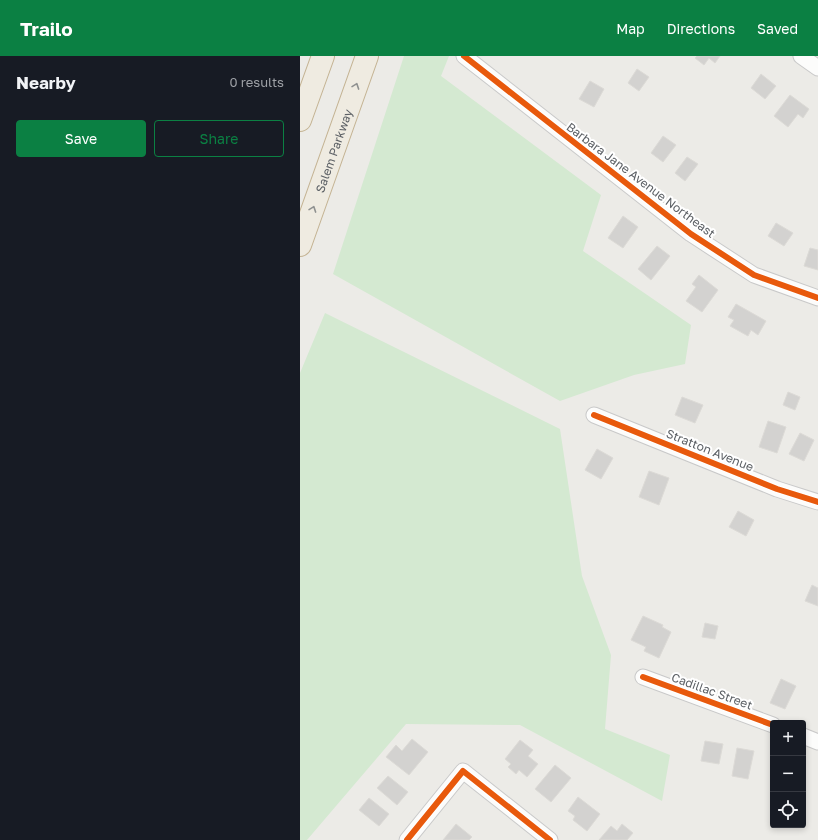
<!DOCTYPE html>
<html lang="en">
<head>
<meta charset="utf-8">
<style>
  :root { --surface:#171b24; --page:#20242c; --text:#f1f3f6; --muted:#9ea1a6; --line:#363941; --accent:#0b8043 }
  body { margin:0; font-family:"Golos Text",sans-serif; background:var(--page); color:var(--text) }
  .controls { position:absolute; right:12px; bottom:12px; display:grid; overflow:hidden; border-radius:4px; box-shadow:0 2px 6px #0003 }
  .controls button { width:36px; height:36px; display:grid; place-items:center; padding:0; border:0; border-bottom:1px solid var(--line); background:var(--surface); color:var(--text); font:20px sans-serif }
  .list { margin:0; padding:0; list-style:none }
  h2 { display:flex; justify-content:space-between; align-items:center; height:52px; margin:0; padding:0 16px; font-size:17px }
  h2 small { font-size:13px; font-weight:400; color:var(--muted) }
  .actions { display:flex; gap:8px; padding:12px 16px }
  .actions a { flex:1; padding:9px 0; border:1px solid var(--accent); border-radius:4px; text-align:center; font-size:14px; color:var(--accent) }
  .actions .main { background:var(--accent); color:#fff }
  .icon { flex:none; width:22px; height:22px; fill:none; stroke:currentColor; stroke-width:2; stroke-linecap:round; stroke-linejoin:round }
  .map { position:relative; flex:none; width:518px; height:784px; overflow:hidden }
  header { display:flex; align-items:center; gap:24px; box-sizing:border-box; height:56px; padding:0 20px; background:var(--accent); color:#fff }
  header strong { font-size:19px }
  nav { display:flex; gap:22px; margin-inline-start:auto; font-size:14px }
  main { display:flex }
  aside { flex:1; background:var(--surface) }
  .map>svg:first-child { display:block }
  .green { fill:#d4e9d1 }
  .building { fill:#d3d2d0; stroke:#dcdad6 }
  .lines { fill:none; stroke-linecap:round; stroke-linejoin:round }
  .street-casing { stroke:#c9c9c9; stroke-width:17 }
  .highway-casing { stroke:#c4b393; stroke-width:24 }
  .street { stroke:#fcfcfb; stroke-width:15 }
  .highway { stroke:#efebe1; stroke-width:22 }
  .cycleway-casing { stroke:#fff; stroke-width:8 }
  .cycleway { stroke:#e8590c; stroke-width:6 }
  .oneway { stroke:#8f9190 }
  .labels { text-anchor:middle; dominant-baseline:central; stroke-width:4; stroke-linejoin:round; paint-order:stroke }
  .street-label { font-size:12px; fill:#5c6065; stroke:#fff }
</style>
</head>
<body>
<header>
<strong>Trailo</strong>
<nav><a>Map</a><a>Directions</a><a>Saved</a></nav>
</header>
<main>
<aside>
<h2>Nearby<small>0 results</small></h2>
<ul class="list">
</ul>
<div class="actions"><a class="main">Save</a><a>Share</a></div>
</aside>
<div class="map">
<svg width="518" height="784" viewBox="0 0 518 784">
  <rect width="100%" height="100%" fill="#ecebe7"/>
  <g class="green">
    <path d="M 104,0 L 149,0 L 141,20 L 301,139 L 283,195 L 391,269 L 385,308 L 334,319 L 260,345 L 33,218 Z"/>
    <path d="M 25,257 L 260,373 L 282,520 L 311,599 L 305,673 L 370,699 L 362,745 L 220,669 L 106,668 L 7,784 L 0,784 L 0,317 Z"/>
  </g>
  <g class="building">
    <path d="M 397,0 L 420,0 L 415,7 L 409,2 L 404,9 L 395,2 Z"/>
    <path d="M 337,13 L 349,21 L 339,35 L 328,27 Z"/>
    <path d="M 461,18 L 476,30 L 465,43 L 451,32 Z"/>
    <path d="M 290,25 L 304,33 L 294,51 L 279,43 Z"/>
    <path d="M 490,39 L 509,53 L 503,62 L 498,58 L 488,71 L 474,60 Z"/>
    <path d="M 363,80 L 376,89 L 363,106 L 351,97 Z"/>
    <path d="M 387,101 L 398,108 L 385,125 L 375,117 Z"/>
    <path d="M 323,160 L 338,171 L 323,192 L 308,182 Z"/>
    <path d="M 476,167 L 493,177 L 484,190 L 468,180 Z"/>
    <path d="M 357,190 L 370,200 L 351,224 L 338,213 Z"/>
    <path d="M 510,192 L 518,194 L 518,214 L 504,210 Z"/>
    <path d="M 399,219 L 418,234 L 402,256 L 386,245 L 396,231 L 392,228 Z"/>
    <path d="M 436,248 L 466,265 L 458,279 L 451,274 L 448,280 L 430,270 L 434,264 L 428,261 Z"/>
    <path d="M 488,336 L 500,341 L 495,354 L 483,349 Z"/>
    <path d="M 382,341 L 403,349 L 395,367 L 375,359 Z"/>
    <path d="M 468,365 L 486,371 L 477,397 L 459,391 Z"/>
    <path d="M 500,377 L 514,384 L 504,405 L 489,398 Z"/>
    <path d="M 297,393 L 313,402 L 301,423 L 285,414 Z"/>
    <path d="M 349,415 L 369,422 L 359,449 L 339,441 Z"/>
    <path d="M 438,455 L 454,464 L 446,480 L 429,471 Z"/>
    <path d="M 512,529 L 518,532 L 518,550 L 505,545 Z"/>
    <path d="M 343,560 L 363,569 L 362,571 L 371,576 L 359,602 L 344,595 L 346,591 L 331,584 Z"/>
    <path d="M 405,567 L 418,570 L 415,583 L 402,581 Z"/>
    <path d="M 481,623 L 496,630 L 485,653 L 470,647 Z"/>
    <path d="M 112,683 L 128,696 L 109,719 L 86,701 L 96,689 L 102,695 Z"/>
    <path d="M 220,684 L 233,694 L 228,700 L 238,708 L 227,721 L 219,714 L 216,718 L 208,711 L 211,708 L 205,703 Z"/>
    <path d="M 405,685 L 423,688 L 419,708 L 401,705 Z"/>
    <path d="M 437,692 L 454,695 L 448,723 L 432,720 Z"/>
    <path d="M 255,709 L 271,722 L 251,746 L 235,733 Z"/>
    <path d="M 88,720 L 108,736 L 97,749 L 77,732 Z"/>
    <path d="M 278,741 L 300,758 L 287,775 L 273,764 L 275,760 L 268,755 Z"/>
    <path d="M 69,742 L 89,758 L 79,770 L 59,754 Z"/>
    <path d="M 156,768 L 172,781 L 169,784 L 143,784 Z"/>
    <path d="M 322,768 L 333,777 L 327,784 L 299,784 L 311,770 L 317,775 Z"/>
  </g>
  <g class="lines">
    <defs>
      <g id="street">
        <path d="M 164,0 L 391,178 L 454,219 L 518,242"/>
        <path d="M 501,0 L 518,12"/>
        <path d="M 294,359 L 477,433 L 518,446"/>
        <path d="M 343,621 L 473,669"/>
        <path d="M 503,680 L 518,686"/>
        <path d="M 107,784 L 163,715 L 250,784"/>
      </g>
      <g id="highway">
        <path d="M 0,64 L 23,0"/>
        <path id="s1" d="M 0,189 L 67,0"/>
      </g>
    </defs>
    <use href="#street" class="street-casing"/>
    <use href="#highway" class="highway-casing"/>
    <use href="#street" class="street"/>
    <use href="#highway" class="highway"/>
    <defs>
      <g id="cycleway">
        <path d="M 164,0 L 391,178 L 454,219 L 518,242"/>
        <path d="M 294,359 L 477,433 L 518,446"/>
        <path d="M 343,621 L 473,669"/>
        <path d="M 107,784 L 163,715 L 250,784"/>
      </g>
    </defs>
    <use href="#cycleway" class="cycleway-casing"/>
    <use href="#cycleway" class="cycleway"/>
  </g>
  <defs><path id="oneway-chevron" d="M-2-3.5L2.5 0L-2 3.5" fill="none" stroke-width="1.6" stroke-linecap="round" stroke-linejoin="round"/></defs>
  <g class="oneway">
    <use href="#oneway-chevron" transform="translate(56 30) rotate(-70)"/>
    <use href="#oneway-chevron" transform="translate(13 153) rotate(-70)"/>
  </g>
  <g class="labels">
    <g class="street-label">
      <text stroke="none"><textPath href="#s1" startOffset="100">Salem Parkway</textPath></text>
      <text transform="translate(341 124) rotate(37)">Barbara Jane Avenue Northeast</text>
      <text transform="translate(410 394) rotate(22)">Stratton Avenue</text>
      <text transform="translate(412 635) rotate(20)">Cadillac Street</text>
    </g>
  </g>
</svg>
<div class="controls">
<button>+</button>
<button>−</button>
<button><svg class="icon" aria-label="locate" viewBox="0 0 24 24"><circle cx="12" cy="12" r="6"/><path d="M12 2v4M12 18v4M2 12h4M18 12h4"/></svg></button>
</div>
</div>
</main>
</body>
</html>
